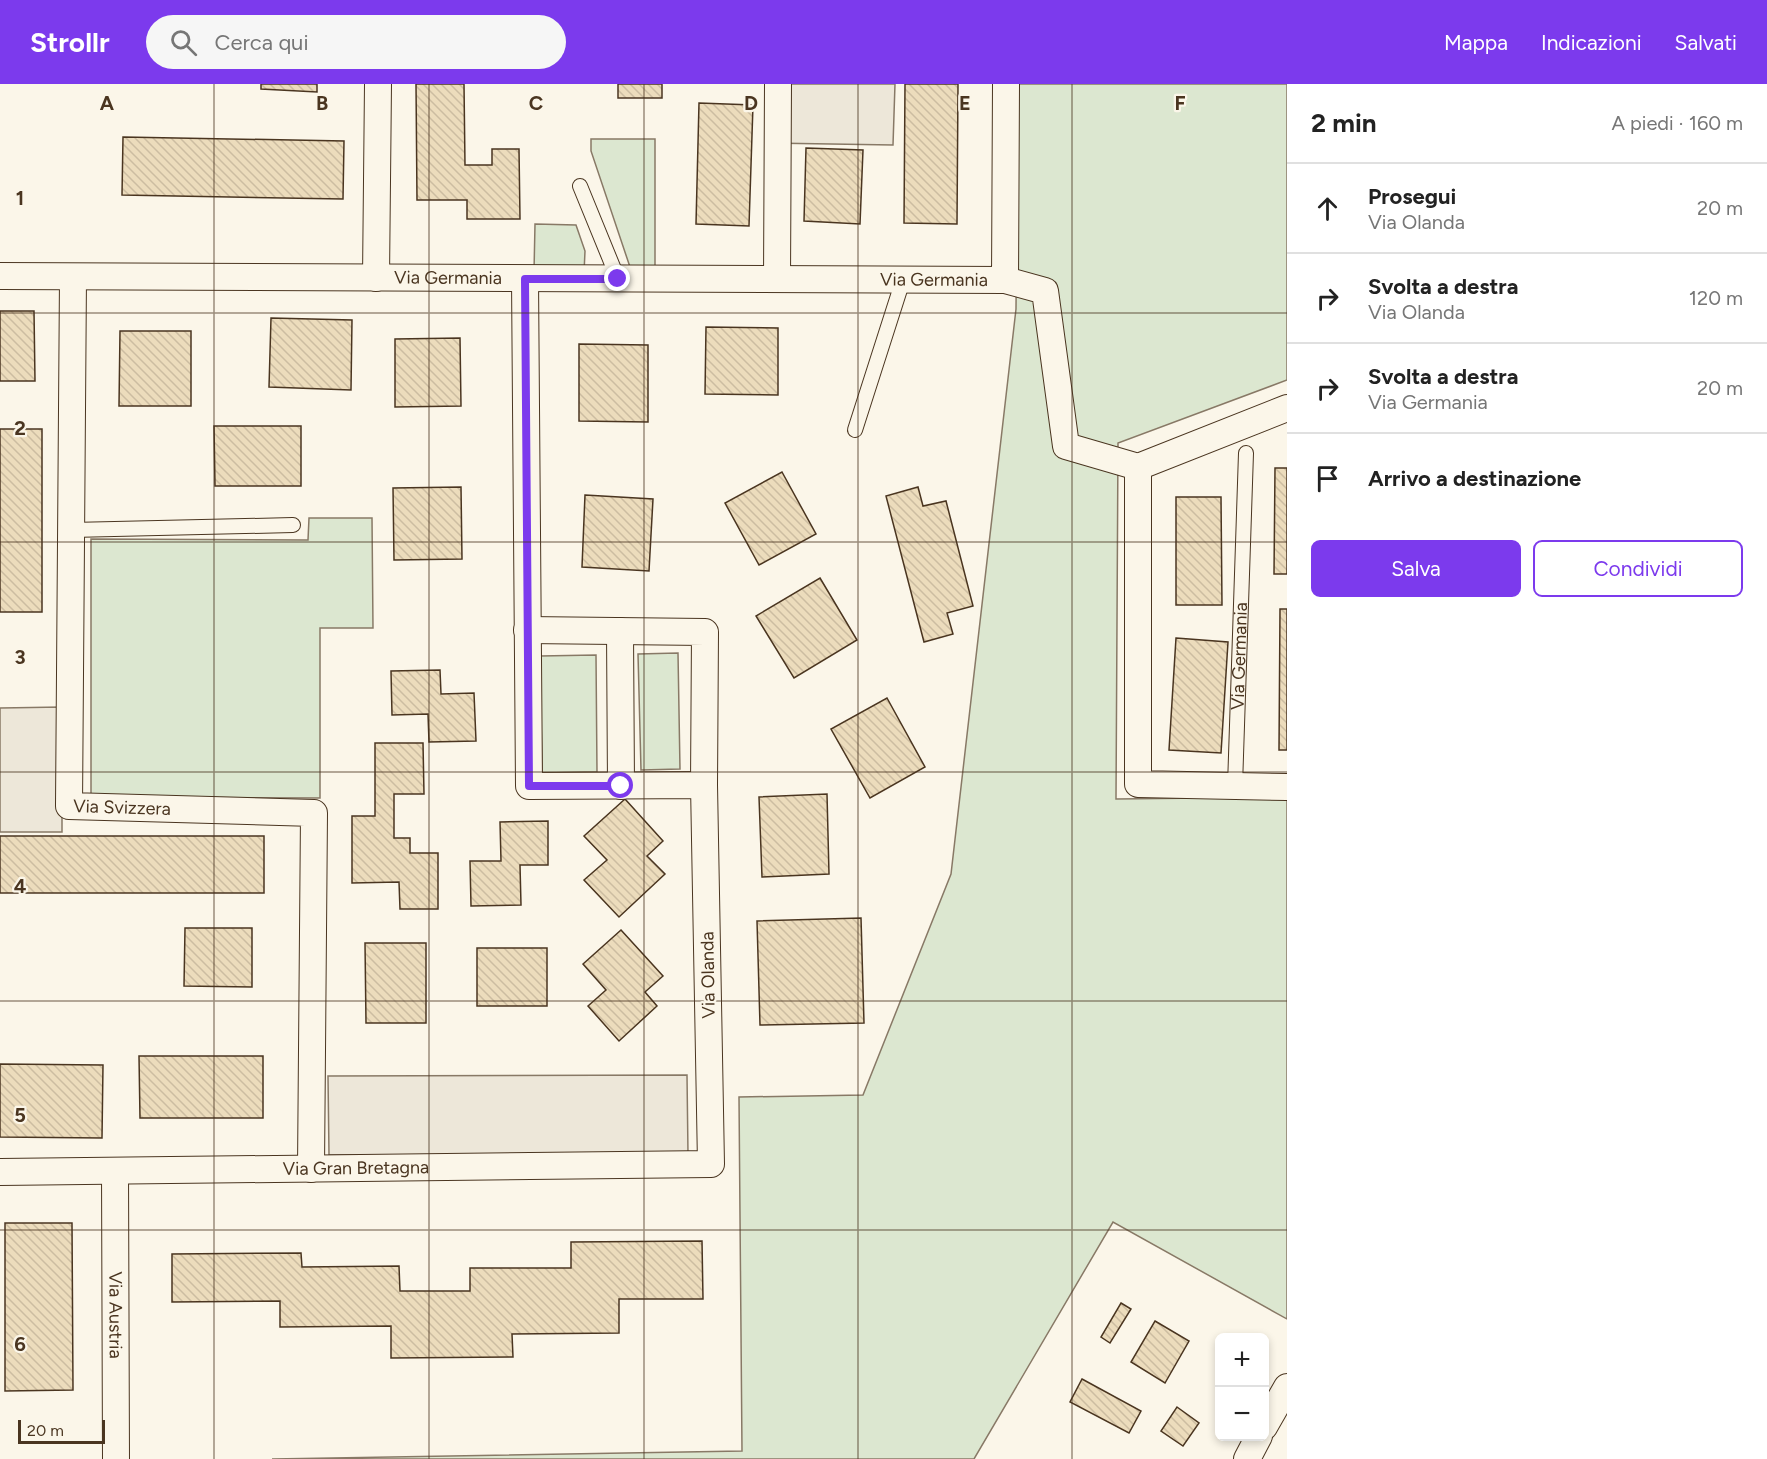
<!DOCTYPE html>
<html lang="it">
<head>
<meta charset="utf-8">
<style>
  :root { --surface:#fff; --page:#f6f6f6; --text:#222; --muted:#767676; --line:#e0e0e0; --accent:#7c3aed }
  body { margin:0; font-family:Figtree,sans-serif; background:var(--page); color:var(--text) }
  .controls { position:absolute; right:18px; bottom:18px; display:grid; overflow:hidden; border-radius:9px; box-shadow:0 3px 9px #0003 }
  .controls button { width:54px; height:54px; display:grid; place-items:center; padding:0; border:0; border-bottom:2px solid var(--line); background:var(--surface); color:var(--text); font:30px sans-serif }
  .scale { position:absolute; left:18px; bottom:15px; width:87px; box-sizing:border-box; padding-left:6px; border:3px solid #4a3520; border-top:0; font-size:16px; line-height:21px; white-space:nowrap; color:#4a3520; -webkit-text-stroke:4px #fbf6e9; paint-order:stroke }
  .stop { position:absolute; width:18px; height:18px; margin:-14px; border:4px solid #7c3aed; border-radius:50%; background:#fff }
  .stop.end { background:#7c3aed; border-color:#fff; box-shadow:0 2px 6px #0008 }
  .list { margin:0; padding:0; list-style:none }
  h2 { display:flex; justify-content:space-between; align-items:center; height:78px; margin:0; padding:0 24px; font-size:26px }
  h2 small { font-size:20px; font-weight:400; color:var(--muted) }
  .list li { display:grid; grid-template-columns:39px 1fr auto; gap:18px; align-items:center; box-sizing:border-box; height:90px; padding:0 24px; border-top:2px solid var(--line) }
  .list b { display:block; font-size:22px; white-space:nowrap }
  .list p { margin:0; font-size:20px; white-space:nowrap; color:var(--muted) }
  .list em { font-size:20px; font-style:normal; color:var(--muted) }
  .actions { display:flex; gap:12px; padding:18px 24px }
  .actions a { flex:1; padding:14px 0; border:2px solid var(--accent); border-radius:9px; text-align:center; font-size:21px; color:var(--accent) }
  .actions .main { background:var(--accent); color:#fff }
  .icon { flex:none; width:33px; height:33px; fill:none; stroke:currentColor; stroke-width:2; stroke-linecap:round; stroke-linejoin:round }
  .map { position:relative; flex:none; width:1287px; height:1375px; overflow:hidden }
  header { display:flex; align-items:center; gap:36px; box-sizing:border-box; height:84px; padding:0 30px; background:var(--accent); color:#fff }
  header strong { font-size:28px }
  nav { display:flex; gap:33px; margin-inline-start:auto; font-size:21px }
  .search { width:420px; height:54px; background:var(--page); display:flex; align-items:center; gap:15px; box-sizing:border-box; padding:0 21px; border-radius:33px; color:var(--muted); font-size:22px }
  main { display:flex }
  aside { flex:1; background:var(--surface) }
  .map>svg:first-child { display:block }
  .green { fill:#dce7d0; stroke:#887966; stroke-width:1.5 }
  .parking { fill:#ede7d9; stroke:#887966; stroke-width:1.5 }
  .building { fill:url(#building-back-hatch); stroke:#4a3520; stroke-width:1.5 }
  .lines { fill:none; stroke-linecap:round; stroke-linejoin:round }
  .service-casing { stroke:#4a3520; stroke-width:16 }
  .minor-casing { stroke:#4a3520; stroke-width:28 }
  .service { stroke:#fbf6e9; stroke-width:14 }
  .minor { stroke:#fbf6e9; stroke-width:26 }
  .route { stroke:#7c3aed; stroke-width:8 }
  .grid { fill:none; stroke:#4a3520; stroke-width:1.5; stroke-opacity:0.55 }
  .labels { text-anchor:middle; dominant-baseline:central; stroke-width:4.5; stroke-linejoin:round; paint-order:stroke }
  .street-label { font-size:18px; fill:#4a3520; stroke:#fbf6e9 }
  .grid-label { font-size:20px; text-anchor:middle; font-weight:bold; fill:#4a3520; stroke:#fbf6e9; stroke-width:4.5; stroke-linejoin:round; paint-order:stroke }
</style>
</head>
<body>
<header>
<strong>Strollr</strong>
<div class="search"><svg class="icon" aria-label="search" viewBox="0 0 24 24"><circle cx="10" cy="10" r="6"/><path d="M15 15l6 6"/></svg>Cerca qui</div>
<nav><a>Mappa</a><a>Indicazioni</a><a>Salvati</a></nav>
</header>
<main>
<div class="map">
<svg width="1287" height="1375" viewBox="0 0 1287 1375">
  <defs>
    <pattern id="building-back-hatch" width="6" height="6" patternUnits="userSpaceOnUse" patternTransform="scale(1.5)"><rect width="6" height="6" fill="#ecdcbc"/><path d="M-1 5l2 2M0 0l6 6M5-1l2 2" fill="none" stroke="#ccbda1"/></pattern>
  </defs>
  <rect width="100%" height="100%" fill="#fbf6e9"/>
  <g class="green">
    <path d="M 1018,0 L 1287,0 L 1287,296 L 1118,359 L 1116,715 L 1287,713 L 1287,1235 L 1113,1138 L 974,1375 L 272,1375 L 742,1367 L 739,1013 L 863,1011 L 951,790 L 1016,225 Z"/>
    <path d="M 591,55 L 655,55 L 655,183 L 630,183 L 591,67 Z"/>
    <path d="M 535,140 L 576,141 L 585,167 L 584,189 L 534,188 Z"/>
    <path d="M 309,434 L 372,434 L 373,544 L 320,544 L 320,714 L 91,713 L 91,455 L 308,456 Z"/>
    <path d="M 678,569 L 680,685 L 641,686 L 638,570 Z"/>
    <path d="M 596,571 L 597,688 L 542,689 L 540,572 Z"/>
  </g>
  <g class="parking">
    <path d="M 770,0 L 895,0 L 893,61 L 769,59 Z"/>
    <path d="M 62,623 L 62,748 L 0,748 L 0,624 Z"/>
    <path d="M 687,991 L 688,1070 L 329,1071 L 328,992 Z"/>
  </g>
  <g class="building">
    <path d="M 261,0 L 317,0 L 317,8 L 261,5 Z"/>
    <path d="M 416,0 L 464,0 L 465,81 L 492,81 L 492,65 L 519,65 L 520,135 L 467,135 L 467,116 L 417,116 Z"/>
    <rect x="618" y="0" width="44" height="14"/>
    <path d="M 905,0 L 958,0 L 957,140 L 904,139 Z"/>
    <path d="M 699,19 L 753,21 L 749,142 L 696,140 Z"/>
    <path d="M 123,53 L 344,57 L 343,115 L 122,111 Z"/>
    <path d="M 806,64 L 863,66 L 860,140 L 804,137 Z"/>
    <path d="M 0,227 L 34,227 L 35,297 L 0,297 Z"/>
    <path d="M 271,234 L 352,236 L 351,306 L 269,303 Z"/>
    <path d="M 706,243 L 778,244 L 778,311 L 705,310 Z"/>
    <path d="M 120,247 L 191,247 L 191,322 L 119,322 Z"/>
    <path d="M 460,254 L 461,322 L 395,323 L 395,255 Z"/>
    <path d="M 579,260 L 648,261 L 648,338 L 579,337 Z"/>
    <path d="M 214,342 L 301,342 L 301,402 L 215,402 Z"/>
    <rect x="0" y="345" width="42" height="183"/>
    <path d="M 1275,384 L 1287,384 L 1287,490 L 1274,490 Z"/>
    <path d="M 782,388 L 816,450 L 759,481 L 725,419 Z"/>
    <path d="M 461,403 L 462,475 L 394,476 L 393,404 Z"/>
    <path d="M 918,403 L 923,422 L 946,417 L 973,522 L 947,529 L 953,550 L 924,558 L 886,412 Z"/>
    <path d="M 585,411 L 653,415 L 649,487 L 582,483 Z"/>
    <path d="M 1176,413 L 1221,413 L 1222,521 L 1176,521 Z"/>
    <path d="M 820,494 L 857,556 L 794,594 L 756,532 Z"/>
    <path d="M 1280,525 L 1287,525 L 1287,666 L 1279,666 Z"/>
    <path d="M 1176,554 L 1228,558 L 1221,669 L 1169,666 Z"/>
    <path d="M 440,586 L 441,610 L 474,609 L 476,657 L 429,658 L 428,630 L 392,631 L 391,587 Z"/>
    <path d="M 887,614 L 925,683 L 870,714 L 831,645 Z"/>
    <path d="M 375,659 L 423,659 L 424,710 L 394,710 L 394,754 L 410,754 L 410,769 L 438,769 L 438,825 L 400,825 L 399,798 L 352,799 L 352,732 L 375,732 Z"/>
    <path d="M 827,710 L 829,790 L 762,793 L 759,713 Z"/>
    <path d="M 625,715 L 663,757 L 647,772 L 665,790 L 619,833 L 584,796 L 607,776 L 584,752 Z"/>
    <path d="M 548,737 L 548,781 L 520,781 L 521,821 L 471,822 L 470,777 L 501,777 L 500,738 Z"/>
    <rect x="0" y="752" width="264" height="57"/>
    <path d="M 861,834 L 864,939 L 760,941 L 757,837 Z"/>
    <path d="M 185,844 L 252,844 L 252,903 L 184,902 Z"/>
    <path d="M 621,846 L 663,892 L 645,908 L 657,922 L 619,957 L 588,922 L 606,906 L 583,880 Z"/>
    <path d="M 365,859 L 426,859 L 426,939 L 366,939 Z"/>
    <rect x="477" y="864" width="70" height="58"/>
    <path d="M 139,972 L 263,972 L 263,1034 L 140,1034 Z"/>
    <path d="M 0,980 L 103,981 L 102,1054 L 0,1053 Z"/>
    <path d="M 5,1139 L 72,1139 L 73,1306 L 5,1307 Z"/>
    <path d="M 702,1157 L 703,1215 L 619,1215 L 619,1249 L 512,1250 L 513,1273 L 391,1274 L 391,1242 L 280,1243 L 280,1217 L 172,1218 L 172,1170 L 301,1169 L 302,1183 L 399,1182 L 400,1207 L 470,1207 L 470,1184 L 571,1184 L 571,1158 Z"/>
    <path d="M 1121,1219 L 1131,1225 L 1110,1259 L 1101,1253 Z"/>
    <path d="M 1155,1237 L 1189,1257 L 1165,1299 L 1131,1278 Z"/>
    <path d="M 1082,1295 L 1141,1327 L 1129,1349 L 1070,1318 Z"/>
    <path d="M 1177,1323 L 1199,1339 L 1183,1362 L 1161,1347 Z"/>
  </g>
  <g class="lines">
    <defs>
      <g id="service">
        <path d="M 580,102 L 618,195"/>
        <path d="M 855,346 L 903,196"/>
        <path d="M 71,446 L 293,441"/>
        <path id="s1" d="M 1235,702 L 1246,369"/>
      </g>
      <g id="minor">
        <path id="s2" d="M 0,192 L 1005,196 L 1006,0"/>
        <path id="s3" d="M 73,193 L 69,722 L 314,729 L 311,1085"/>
        <path d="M 376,194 L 378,0"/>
        <path d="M 777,195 L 778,0"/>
        <path d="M 1005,196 L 1045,207 L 1066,362 L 1138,383 L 1287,324"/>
        <path d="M 1138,383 L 1138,700 L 1287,703"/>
        <path d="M 527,546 L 705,548 L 704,701"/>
        <path d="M 620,547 L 621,702"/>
        <path id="s4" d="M 115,1087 L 116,1375"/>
        <path id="s5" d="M 0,1088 L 711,1080 L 704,701 L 529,702 L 525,195"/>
        <path d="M 1264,1343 L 1287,1303"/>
        <path d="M 1247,1375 L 1259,1352"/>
      </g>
    </defs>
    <use href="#service" class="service-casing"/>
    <use href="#minor" class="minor-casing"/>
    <use href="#service" class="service"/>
    <use href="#minor" class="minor"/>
  </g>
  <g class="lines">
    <path class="route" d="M 618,195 L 525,195 L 529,702 L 621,702"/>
  </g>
  <path class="grid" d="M 214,0 L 214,1375M 429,0 L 429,1375M 644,0 L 644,1375M 858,0 L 858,1375M 1072,0 L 1072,1375M 0,229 L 1287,229M 0,458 L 1287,458M 0,688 L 1287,688M 0,917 L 1287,917M 0,1146 L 1287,1146"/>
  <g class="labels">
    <g class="street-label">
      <text stroke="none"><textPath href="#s2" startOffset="448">Via Germania</textPath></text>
      <text stroke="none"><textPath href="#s2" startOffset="934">Via Germania</textPath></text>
      <text stroke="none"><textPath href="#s1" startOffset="130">Via Germania</textPath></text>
      <text stroke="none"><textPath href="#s3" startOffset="582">Via Svizzera</textPath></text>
      <text transform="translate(708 891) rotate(-91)">Via Olanda</text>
      <text stroke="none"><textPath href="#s5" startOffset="356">Via Gran Bretagna</textPath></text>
      <text stroke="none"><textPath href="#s4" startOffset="144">Via Austria</textPath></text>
    </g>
  </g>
  <g class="grid-label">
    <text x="107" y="26">A</text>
    <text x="322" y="26">B</text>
    <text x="536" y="26">C</text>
    <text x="751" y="26">D</text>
    <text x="965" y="26">E</text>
    <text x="1180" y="26">F</text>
    <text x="20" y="121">1</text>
    <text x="20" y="351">2</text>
    <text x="20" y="580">3</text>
    <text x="20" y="809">4</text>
    <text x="20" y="1038">5</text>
    <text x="20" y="1267">6</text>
  </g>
</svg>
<div class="controls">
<button>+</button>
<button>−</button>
</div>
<div class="scale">20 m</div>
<div class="stop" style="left:621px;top:702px"></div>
<div class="stop end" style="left:618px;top:195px"></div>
</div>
<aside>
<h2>2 min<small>A piedi · 160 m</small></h2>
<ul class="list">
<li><svg class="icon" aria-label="ahead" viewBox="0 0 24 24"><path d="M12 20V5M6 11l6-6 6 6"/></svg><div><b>Prosegui</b><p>Via Olanda</p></div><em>20 m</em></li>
<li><svg class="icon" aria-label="right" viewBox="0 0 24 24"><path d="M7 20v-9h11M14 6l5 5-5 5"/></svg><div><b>Svolta a destra</b><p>Via Olanda</p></div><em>120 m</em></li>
<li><svg class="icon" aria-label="right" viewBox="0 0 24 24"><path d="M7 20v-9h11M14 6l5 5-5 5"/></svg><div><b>Svolta a destra</b><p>Via Germania</p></div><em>20 m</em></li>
<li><svg class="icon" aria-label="arrive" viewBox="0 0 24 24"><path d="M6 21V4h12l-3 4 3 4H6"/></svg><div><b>Arrivo a destinazione</b></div></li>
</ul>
<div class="actions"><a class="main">Salva</a><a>Condividi</a></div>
</aside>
</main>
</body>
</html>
